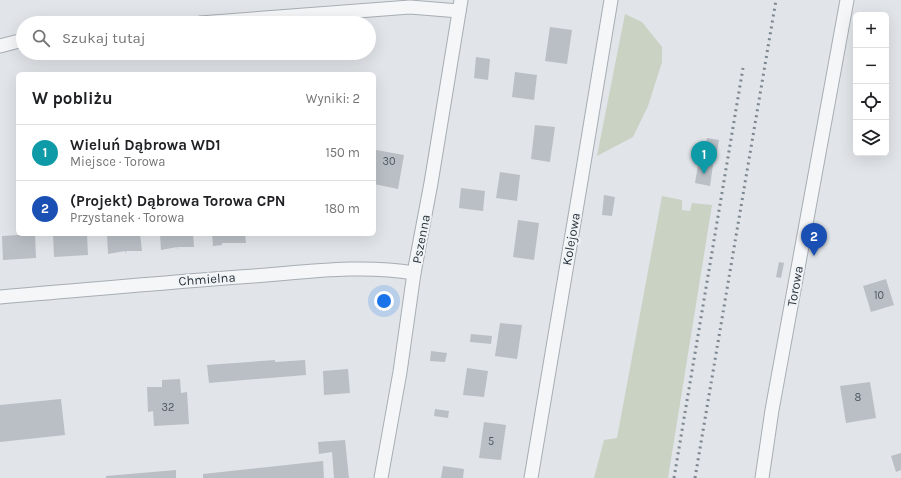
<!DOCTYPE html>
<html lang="pl">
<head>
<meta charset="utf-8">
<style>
  :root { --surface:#fff; --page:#f2f2f2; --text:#202124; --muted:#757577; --line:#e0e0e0; --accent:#7c3aed }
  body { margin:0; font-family:Karla,sans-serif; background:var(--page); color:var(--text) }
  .controls { position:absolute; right:12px; top:12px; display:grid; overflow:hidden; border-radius:6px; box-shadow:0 4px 16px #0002 }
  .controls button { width:36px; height:36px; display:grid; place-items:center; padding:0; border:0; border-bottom:1px solid var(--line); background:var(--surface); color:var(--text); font:20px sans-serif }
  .you { position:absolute; left:384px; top:301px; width:14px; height:14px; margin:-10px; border:3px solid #fff; border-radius:50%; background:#1a73e8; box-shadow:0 0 0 6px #1a73e833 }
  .badge { display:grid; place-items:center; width:26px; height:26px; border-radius:50%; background:var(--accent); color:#fff; font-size:13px; font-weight:700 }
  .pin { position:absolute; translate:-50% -33px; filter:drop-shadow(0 1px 2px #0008) }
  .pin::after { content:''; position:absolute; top:21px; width:14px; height:12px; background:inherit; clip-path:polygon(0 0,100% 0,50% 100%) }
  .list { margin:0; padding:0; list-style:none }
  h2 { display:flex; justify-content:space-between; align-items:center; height:52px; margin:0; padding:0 16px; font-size:17px }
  h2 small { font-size:13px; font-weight:400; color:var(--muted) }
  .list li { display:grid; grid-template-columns:26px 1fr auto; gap:12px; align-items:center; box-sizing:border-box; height:56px; padding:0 16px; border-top:1px solid var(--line) }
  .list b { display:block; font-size:15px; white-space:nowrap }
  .list p { margin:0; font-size:13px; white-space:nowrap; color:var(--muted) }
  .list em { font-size:13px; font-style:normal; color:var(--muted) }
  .icon { flex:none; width:22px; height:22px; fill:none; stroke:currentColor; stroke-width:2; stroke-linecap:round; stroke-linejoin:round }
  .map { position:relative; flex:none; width:901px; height:478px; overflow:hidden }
  .search { position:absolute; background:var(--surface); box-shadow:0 4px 16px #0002; left:16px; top:16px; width:360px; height:44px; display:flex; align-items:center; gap:10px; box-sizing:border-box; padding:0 14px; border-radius:22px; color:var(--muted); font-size:15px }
  .panel { position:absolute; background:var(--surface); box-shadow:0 4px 16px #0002; left:16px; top:72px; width:360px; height:164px; border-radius:6px }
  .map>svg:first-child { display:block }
  .green { fill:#c9d2c3 }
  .building { fill:#b9bfc5 }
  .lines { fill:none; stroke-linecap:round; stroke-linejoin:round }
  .street-casing { stroke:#a7adb3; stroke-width:15 }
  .street { stroke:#f4f6f7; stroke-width:13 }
  .rail { stroke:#7c8791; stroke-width:3; stroke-dasharray:2 4; stroke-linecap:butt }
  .labels { text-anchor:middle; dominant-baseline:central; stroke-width:4; stroke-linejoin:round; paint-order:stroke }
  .number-label { font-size:11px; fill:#4e5860 }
  .street-label { font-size:13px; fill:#2b353f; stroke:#f1f4f6 }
</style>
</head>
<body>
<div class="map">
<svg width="901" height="478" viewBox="0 0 901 478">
  <rect width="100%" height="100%" fill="#e1e5e9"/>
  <g class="green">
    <path d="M 625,14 L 642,22 L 662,47 L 662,62 L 648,106 L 633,137 L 597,156 Z"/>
    <path d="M 662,196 L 682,200 L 682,210 L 690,211 L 692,203 L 712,205 L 668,478 L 594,478 L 604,440 L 617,438 Z"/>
  </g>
  <g class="building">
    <path d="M 550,27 L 572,30 L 567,64 L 545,61 Z"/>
    <path d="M 476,57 L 490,59 L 488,80 L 474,78 Z"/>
    <path d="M 515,72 L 537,75 L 534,100 L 512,97 Z"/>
    <path d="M 535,125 L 555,127 L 550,162 L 531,159 Z"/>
    <path d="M 707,138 L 719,140 L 716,158 L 704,156 Z"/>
    <path d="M 376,150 L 404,155 L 398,189 L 374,184 L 374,169 Z"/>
    <path d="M 699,159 L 709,161 L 713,165 L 710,186 L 695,183 Z"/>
    <path d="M 500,172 L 520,175 L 517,201 L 496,198 Z"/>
    <path d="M 461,188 L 485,191 L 483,211 L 459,208 Z"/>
    <path d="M 604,195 L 615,197 L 612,216 L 602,215 Z"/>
    <path d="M 518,220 L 539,223 L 534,260 L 513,257 Z"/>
    <path d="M 35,234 L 36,258 L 3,260 L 2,236 Z"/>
    <path d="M 53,234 L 87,234 L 88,255 L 54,257 Z"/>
    <path d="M 107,234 L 140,234 L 142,251 L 126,251 L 126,254 L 125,251 L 108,254 Z"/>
    <path d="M 160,234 L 193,234 L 194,247 L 178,247 L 178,250 L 177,247 L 161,250 Z"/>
    <path d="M 212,234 L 245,234 L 246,243 L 222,243 L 222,245 L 213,246 Z"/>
    <path d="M 779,262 L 784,263 L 781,278 L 776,277 Z"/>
    <path d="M 886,279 L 894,305 L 871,312 L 863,286 Z"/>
    <path d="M 500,323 L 522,325 L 517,359 L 495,356 Z"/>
    <path d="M 471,334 L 492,336 L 491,344 L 470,342 Z"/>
    <path d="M 431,351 L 447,353 L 445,362 L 430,361 Z"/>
    <path d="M 275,360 L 275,362 L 305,360 L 306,375 L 209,383 L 207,365 Z"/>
    <path d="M 467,368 L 488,371 L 484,397 L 463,395 Z"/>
    <path d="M 348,369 L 350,393 L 324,395 L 323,371 Z"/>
    <path d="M 180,379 L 181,393 L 187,392 L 189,424 L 154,426 L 153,411 L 148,412 L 147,387 L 162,387 L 162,380 Z"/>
    <path d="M 870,382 L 876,418 L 846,423 L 840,386 Z"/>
    <path d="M 61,399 L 65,435 L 0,442 L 0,405 Z"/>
    <path d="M 435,409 L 449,411 L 448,418 L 434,416 Z"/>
    <path d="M 484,422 L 506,425 L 501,460 L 479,458 Z"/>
    <path d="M 345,440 L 349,478 L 334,478 L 332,452 L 319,454 L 318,442 Z"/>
    <path d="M 901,453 L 901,470 L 896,472 L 891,456 Z"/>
    <path d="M 323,461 L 324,478 L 203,478 L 203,474 Z"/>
    <path d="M 443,466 L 464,469 L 463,478 L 441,478 Z"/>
    <path d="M 176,470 L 176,478 L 106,478 L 106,476 Z"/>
  </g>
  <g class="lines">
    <defs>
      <g id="street">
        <path d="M 200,23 L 410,7 L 459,11"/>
        <path d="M 0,46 L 23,40"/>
        <path d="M 0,297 C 85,290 169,282 254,276 C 307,272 361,264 414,273"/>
        <path d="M 381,478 L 400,372 L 414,273 L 431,183 L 461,0"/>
        <path d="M 531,478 L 583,169 L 611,0"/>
        <path d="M 762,478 L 772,410 L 847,0"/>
      </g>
    </defs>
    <use href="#street" class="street-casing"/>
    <use href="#street" class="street"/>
    <g class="rail">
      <path d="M 674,478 L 743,68"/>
      <path d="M 695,478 L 776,0"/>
    </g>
  </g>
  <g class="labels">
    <g class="number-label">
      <text x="389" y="161">30</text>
      <text x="879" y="295">10</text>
      <text x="858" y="397">8</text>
      <text x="168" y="407">32</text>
      <text x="491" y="441">5</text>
    </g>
    <g class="street-label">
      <text transform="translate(421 239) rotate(-79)">Pszenna</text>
      <text transform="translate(571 239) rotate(-80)">Kolejowa</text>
      <text transform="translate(207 279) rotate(-4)">Chmielna</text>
      <text transform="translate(795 286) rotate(-80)">Torowa</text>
    </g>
  </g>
</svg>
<div class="controls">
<button>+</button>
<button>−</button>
<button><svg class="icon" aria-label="locate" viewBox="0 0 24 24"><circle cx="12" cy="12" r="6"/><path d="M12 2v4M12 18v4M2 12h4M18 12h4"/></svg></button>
<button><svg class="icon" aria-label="layers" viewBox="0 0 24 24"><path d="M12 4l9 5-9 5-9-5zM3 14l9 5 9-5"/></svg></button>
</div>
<div class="you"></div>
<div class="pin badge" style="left:704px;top:174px;background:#0f9aa8">1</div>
<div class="pin badge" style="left:814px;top:256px;background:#1a4fb4">2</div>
<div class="search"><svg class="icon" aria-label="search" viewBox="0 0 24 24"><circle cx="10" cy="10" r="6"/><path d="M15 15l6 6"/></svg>Szukaj tutaj</div>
<section class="panel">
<h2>W pobliżu<small>Wyniki: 2</small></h2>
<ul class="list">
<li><span class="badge" style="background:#0f9aa8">1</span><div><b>Wieluń Dąbrowa WD1</b><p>Miejsce · Torowa</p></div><em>150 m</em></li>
<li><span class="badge" style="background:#1a4fb4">2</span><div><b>(Projekt) Dąbrowa Torowa CPN</b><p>Przystanek · Torowa</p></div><em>180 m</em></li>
</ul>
</section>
</div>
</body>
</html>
